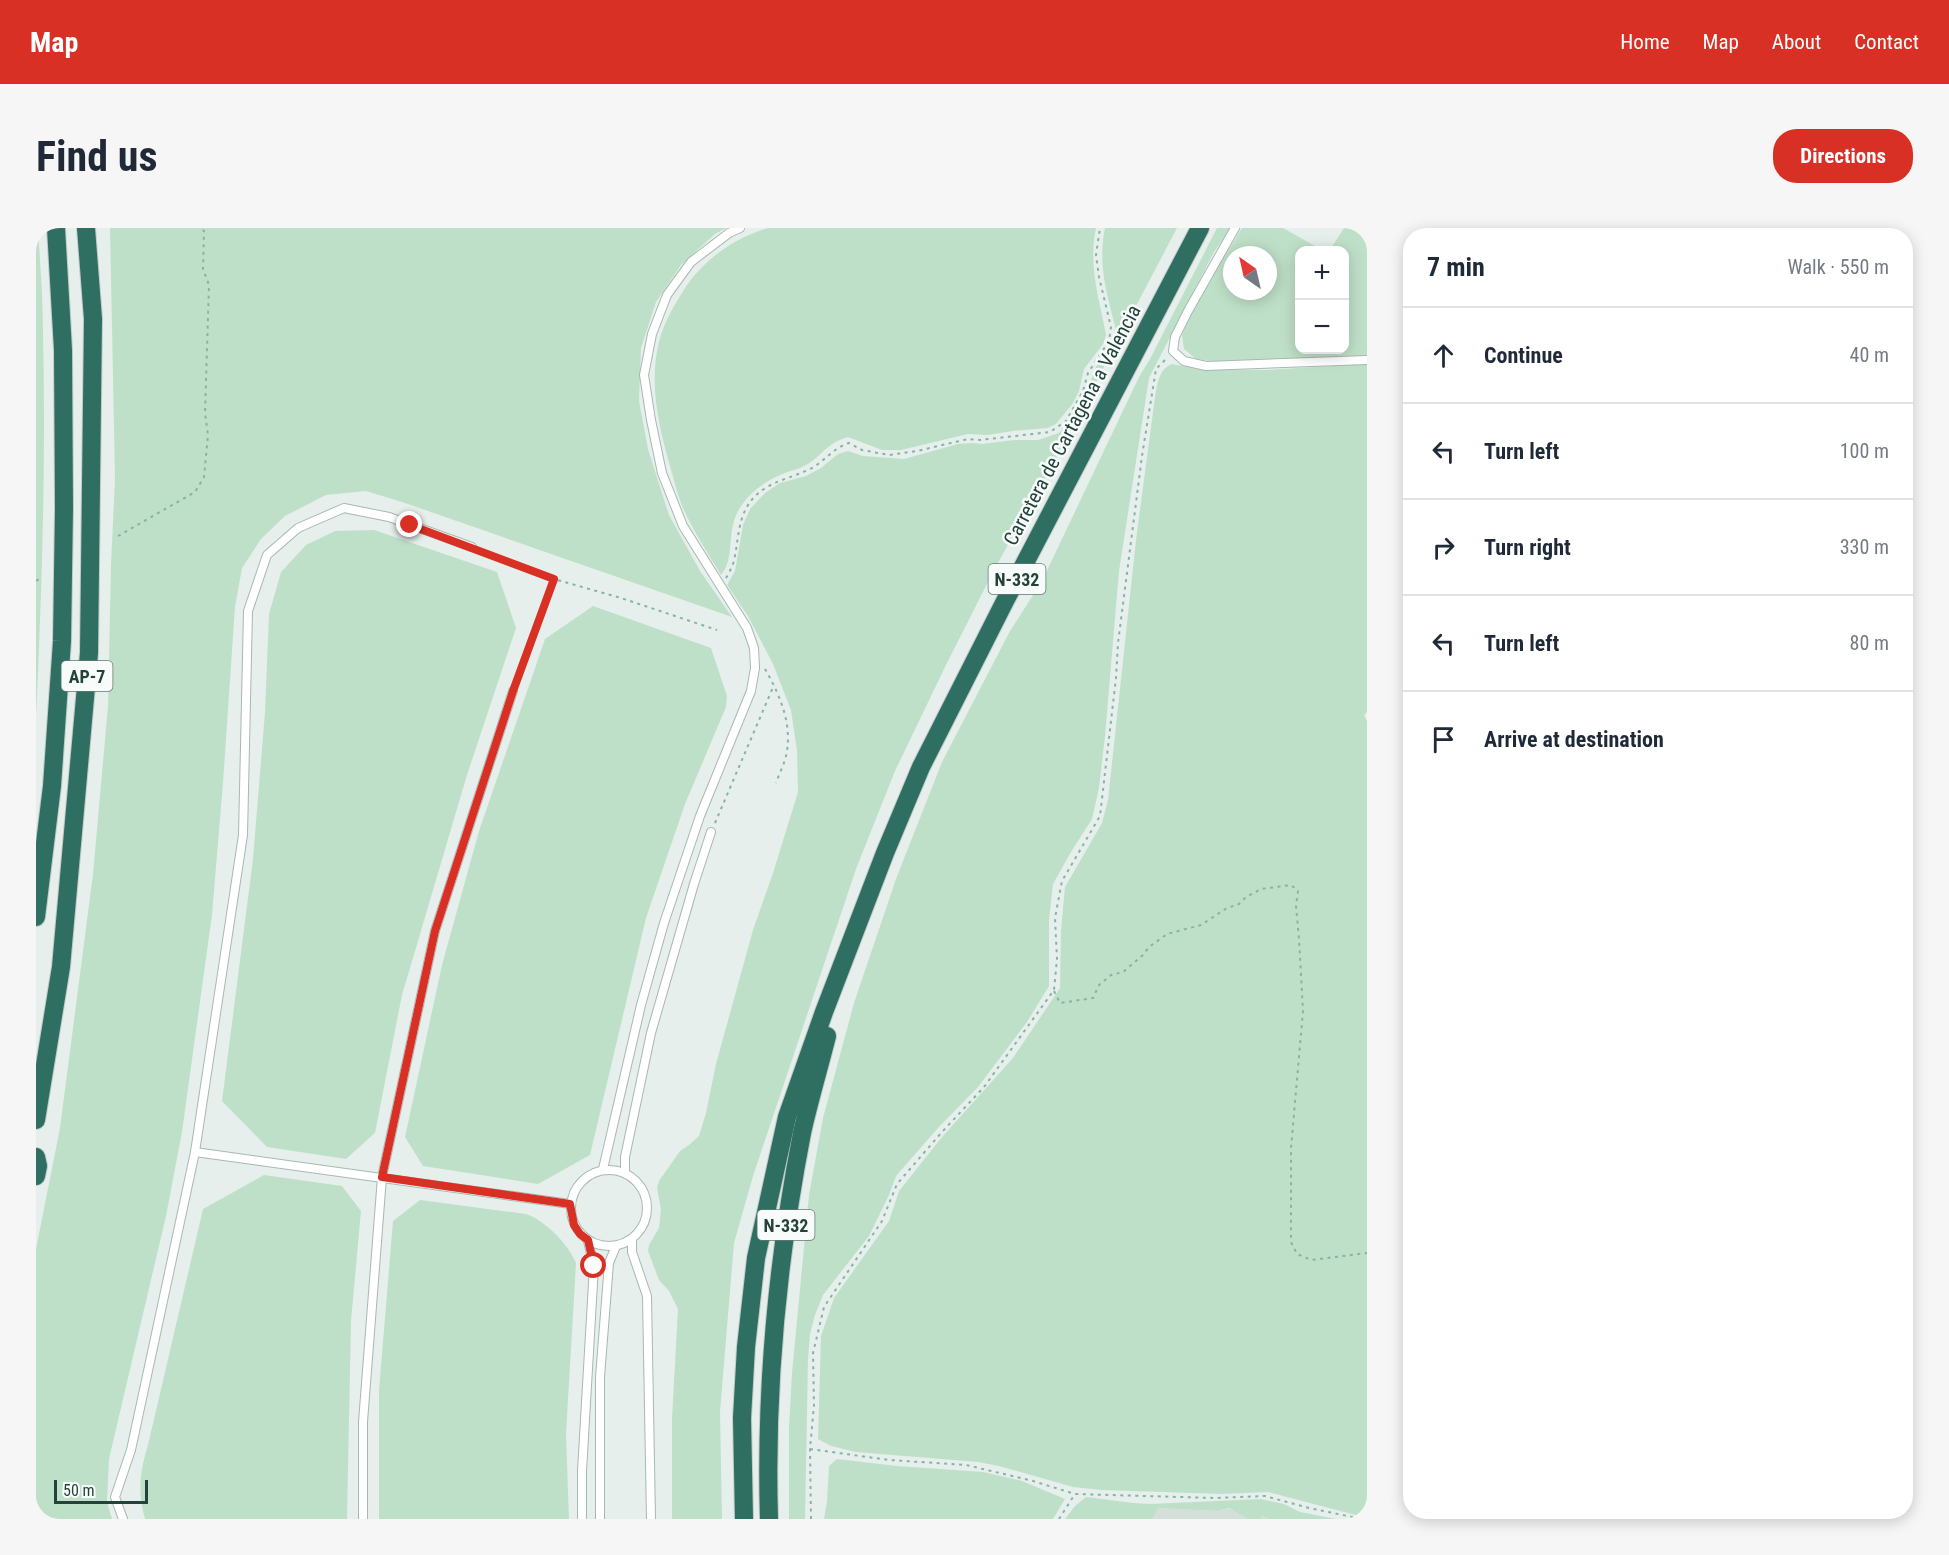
<!DOCTYPE html>
<html lang="en">
<head>
<meta charset="utf-8">
<style>
  :root { --surface:#fff; --page:#f6f6f7; --text:#1f2937; --muted:#747a83; --line:#e0e1e3; --accent:#d93025 }
  body { margin:0; font-family:"Roboto Condensed",sans-serif; background:var(--page); color:var(--text) }
  .controls { position:absolute; right:18px; top:18px; display:grid; overflow:hidden; border-radius:12px; box-shadow:0 3px 15px #0003 }
  .controls button { width:54px; height:54px; display:grid; place-items:center; padding:0; border:0; border-bottom:2px solid var(--line); background:var(--surface); color:var(--text); font:30px sans-serif }
  .compass { position:absolute; left:1187px; top:18px; width:54px; height:54px; border-radius:50%; background:var(--surface); box-shadow:0 3px 15px #0003; rotate:326deg }
  .scale { position:absolute; left:18px; bottom:15px; width:94px; box-sizing:border-box; padding-left:6px; border:3px solid #24423a; border-top:0; font-size:16px; line-height:21px; white-space:nowrap; color:#24423a; -webkit-text-stroke:4px #f7fbf9; paint-order:stroke }
  .stop { position:absolute; width:18px; height:18px; margin:-14px; border:4px solid #d93025; border-radius:50%; background:#fff }
  .stop.end { background:#d93025; border-color:#fff; box-shadow:0 2px 6px #0008 }
  .list { margin:0; padding:0; list-style:none }
  h2 { display:flex; justify-content:space-between; align-items:center; height:78px; margin:0; padding:0 24px; font-size:26px }
  h2 small { font-size:20px; font-weight:400; color:var(--muted) }
  .list li { display:grid; grid-template-columns:39px 1fr auto; gap:18px; align-items:center; box-sizing:border-box; height:96px; padding:0 24px; border-top:2px solid var(--line) }
  .list b { display:block; font-size:22px; white-space:nowrap }
  .list em { font-size:20px; font-style:normal; color:var(--muted) }
  .icon { flex:none; width:33px; height:33px; fill:none; stroke:currentColor; stroke-width:2; stroke-linecap:round; stroke-linejoin:round }
  .map { position:relative; flex:none; width:1331px; height:1291px; overflow:hidden; border-radius:24px }
  header { display:flex; align-items:center; gap:36px; box-sizing:border-box; height:84px; padding:0 30px; background:var(--accent); color:#fff }
  header strong { font-size:28px }
  nav { display:flex; gap:33px; margin-inline-start:auto; font-size:21px }
  .intro { display:flex; align-items:center; justify-content:space-between; box-sizing:border-box; height:144px; padding:0 36px }
  h1 { margin:0; font-size:42px }
  .button { padding:15px 27px; border-radius:24px; background:var(--accent); color:#fff; font-size:21px; font-weight:700 }
  main { display:flex; gap:36px; padding:0 36px }
  aside { flex:1; background:var(--surface); border-radius:24px; box-shadow:0 3px 15px #0003 }
  .map>svg:first-child { display:block }
  .built { fill:#d4dfda }
  .green { fill:#bfe0c8; fill-rule:evenodd }
  .lines { fill:none; stroke-linecap:round; stroke-linejoin:round }
  .lane-casing { stroke:#a8b8b2; stroke-width:10 }
  .highway-casing { stroke:#c2cac8; stroke-width:20 }
  .path { stroke:#86b3a5; stroke-width:2; stroke-dasharray:3 4.5; stroke-linecap:butt }
  .lane { stroke:#fff; stroke-width:8 }
  .highway { stroke:#2f6f62; stroke-width:18 }
  .route { stroke:#d93025; stroke-width:8 }
  .labels { text-anchor:middle; dominant-baseline:central; stroke-width:5; stroke-linejoin:round; paint-order:stroke }
  .shield { fill:#f7fbf9; stroke:#637a73; stroke-width:1.5 }
  .shield-label { font-size:18px; font-weight:bold; fill:#24423a }
  .street-label { font-size:20px; fill:#24423a; stroke:#f7fbf9 }
</style>
</head>
<body>
<header>
<strong>Map</strong>
<nav><a>Home</a><a>Map</a><a>About</a><a>Contact</a></nav>
</header>
<div class="intro"><h1>Find us</h1><a class="button">Directions</a></div>
<main>
<div class="map">
<svg width="1331" height="1291" viewBox="0 0 1331 1291">
  <rect width="100%" height="100%" fill="#e6efeb"/>
  <path class="built" d="M 1227,1274 L 1221,1287 L 1240,1291 L 1047,1291 L 1083,1278 L 1181,1283 Z"/>
  <g class="green">
    <path d="M 0,0 L 2,0 C 4,35 7,70 7,105 C 10,233 6,361 0,489 Z"/>
    <path d="M 74,0 L 690,0 L 679,6 L 645,37 L 620,74 L 605,120 L 603,173 L 612,221 L 633,287 L 664,343 L 696,389 L 369,275 L 330,263 L 290,267 L 249,288 L 225,311 L 206,340 L 199,379 L 187,555 L 176,687 L 146,904 L 130,988 L 73,1231 L 71,1274 L 76,1291 L 0,1291 L 0,1021 L 24,900 L 57,646 L 72,478 L 75,337 L 79,251 Z"/>
    <path d="M 732,0 L 1060,0 C 1052,37 1063,70 1070,107 L 1067,116 L 1048,141 L 1043,163 L 1037,175 L 1020,196 L 1012,200 L 977,203 L 951,207 L 932,206 L 865,222 L 846,222 L 812,209 C 806,211 800,213 795,217 C 786,223 780,232 770,237 C 764,241 756,242 749,245 C 728,253 707,268 699,290 C 692,308 698,332 685,347 C 672,325 657,303 647,280 C 642,269 639,256 636,245 C 624,203 612,158 623,114 C 628,93 640,74 651,57 C 670,30 700,9 732,0 Z"/>
    <path d="M 1069,0 L 1141,0 L 1017,236 L 958,342 L 910,437 L 859,543 L 820,641 L 717,948 L 698,1015 L 684,1184 L 686,1291 L 636,1291 L 636,1191 L 642,1081 L 633,1063 L 623,1052 L 612,1023 L 613,1017 L 623,1000 L 625,981 L 621,960 L 623,953 L 644,923 L 653,917 L 663,908 L 670,885 L 680,836 L 717,702 L 737,645 L 762,564 L 761,523 L 755,482 L 737,436 L 712,388 L 691,357 L 699,343 L 707,297 L 714,281 L 729,265 L 744,255 L 770,248 L 785,240 L 802,226 L 812,223 L 827,228 L 868,231 L 922,216 L 936,215 L 946,216 L 978,212 L 1002,212 L 1023,205 L 1037,188 L 1048,170 L 1060,139 L 1070,125 L 1081,106 C 1072,69 1061,38 1069,0 Z"/>
    <path d="M 1181,0 L 1195,0 L 1178,24 L 1113,150 L 1083,343 L 1069,508 L 1063,560 L 1056,591 L 1035,624 L 1017,656 L 1013,692 L 1013,758 L 991,794 L 942,859 L 902,900 L 860,948 L 853,967 L 833,1008 L 787,1067 L 779,1087 L 774,1106 L 772,1132 L 769,1291 L 753,1291 L 753,1199 L 756,1145 L 773,967 L 787,890 L 818,775 L 860,651 L 906,534 L 974,403 L 1006,353 L 1103,149 L 1114,131 Z"/>
    <path d="M 1206,0 L 1247,0 L 1286,22 L 1264,22 L 1264,122 L 1308,122 L 1308,22 L 1294,22 L 1308,0 L 1331,0 L 1331,128 L 1190,135 L 1160,131 L 1148,121 L 1146,107 L 1157,81 ZM 1196,27 L 1232,27 L 1232,63 L 1196,63 Z"/>
    <path d="M 1136,136 L 1167,142 L 1230,142 L 1331,136 L 1331,484 L 1328,487 L 1331,493 L 1331,1290 L 1232,1264 L 1186,1266 L 1066,1262 L 1037,1259 L 963,1238 L 942,1234 L 820,1224 L 795,1218 L 782,1211 L 785,1108 L 798,1070 L 853,993 L 863,963 L 906,909 L 977,830 L 1024,760 L 1025,702 L 1029,659 L 1066,595 L 1072,572 L 1100,312 L 1119,169 C 1122,155 1122,142 1136,136 Z"/>
    <path d="M 338,302 L 461,344 L 480,400 L 431,547 L 366,767 L 339,905 L 310,931 L 231,919 L 186,873 L 217,631 L 229,484 L 233,386 L 245,344 L 270,317 L 299,303 Z"/>
    <path d="M 557,378 L 675,420 L 691,468 L 690,479 L 649,576 L 610,690 L 554,927 L 502,956 L 387,938 L 369,909 L 406,737 L 443,603 L 509,411 Z"/>
    <path d="M 228,947 L 306,958 L 325,983 L 315,1093 L 311,1291 L 109,1291 C 101,1263 104,1244 112,1217 L 167,981 Z"/>
    <path d="M 384,972 L 490,986 C 510,993 532,1016 540,1035 L 530,1206 L 533,1291 L 343,1291 L 343,1162 L 357,993 Z"/>
    <path d="M 801,1231 L 861,1238 L 947,1244 L 986,1253 L 1029,1271 L 1017,1291 L 788,1291 L 791,1273 L 793,1238 Z"/>
    <path d="M 1050,1269 L 1097,1275 L 1114,1276 L 1225,1271 L 1248,1276 L 1264,1284 L 1300,1291 L 1234,1291 L 1226,1288 L 1224,1291 L 1212,1291 L 1194,1280 L 1181,1283 L 1122,1280 L 1116,1291 L 1029,1291 L 1039,1278 Z"/>
  </g>
  <g class="lines">
    <defs>
      <g id="lane">
        <path d="M 1199,0 L 1152,83 L 1139,109 L 1137,123 L 1148,133 L 1170,138 L 1331,132"/>
        <path d="M 159,924 L 534,976"/>
        <path d="M 567,941 L 605,777 L 628,695 L 664,588 L 715,463 L 719,440 L 718,420 L 711,400 L 647,298 L 626,245 L 615,192 L 608,147 L 616,106 L 631,67 L 655,34 L 693,5 L 704,0"/>
        <circle cx="573" cy="980" r="38"/>
        <path d="M 589,944 L 589,929 L 615,805 L 658,656 L 675,604"/>
        <path d="M 596,1011 L 596,1024 L 611,1068 L 615,1291"/>
        <path d="M 87,1291 L 79,1269 L 95,1222 L 159,924 L 207,607 L 212,383 L 231,327 L 262,300 L 308,280 L 353,289 L 436,319"/>
        <path d="M 327,1291 L 327,1194 L 346,949 L 399,703 L 477,463"/>
        <path d="M 546,1291 L 546,1243 L 558,1038 L 552,1013"/>
        <path d="M 564,1291 L 564,1149 L 573,1035 L 580,1018"/>
      </g>
      <g id="highway">
        <path d="M 0,689 L 16,558 L 26,413 L 28,280 L 27,122 L 20,0"/>
        <path d="M 0,892 L 25,739 L 53,425 L 57,91 L 50,0"/>
        <path d="M 0,929 L 2,938 L 0,948"/>
        <path d="M 708,1291 L 706,1190 L 710,1119 L 720,1030 L 751,889 L 788,784 L 849,625 L 885,539 L 969,373 L 1164,0"/>
        <path d="M 733,1291 C 729,1160 741,1034 766,905 C 773,873 783,840 791,808"/>
      </g>
    </defs>
    <use href="#lane" class="lane-casing"/>
    <use href="#highway" class="highway-casing"/>
    <g class="path">
      <path d="M 82,308 L 159,264 L 168,249 L 172,207 L 169,185 L 173,57 L 167,41 L 168,3 L 164,0"/>
      <path d="M 445,323 L 518,351 L 585,370 L 681,402"/>
      <path d="M 690,350 C 693,345 696,339 698,333 C 704,304 701,277 731,259 C 745,251 760,248 774,241 C 788,234 797,220 813,215 L 826,222 L 853,227 L 881,223 L 932,211 L 944,212 L 1014,204 L 1030,193 L 1047,163 L 1052,145 L 1073,113 L 1075,99 L 1063,49 L 1060,27 L 1064,0"/>
      <path d="M 0,353 L 6,349"/>
      <path d="M 729,441 C 744,467 757,497 750,528 C 748,537 743,546 740,555"/>
      <path d="M 480,455 L 518,351"/>
      <path d="M 679,595 L 738,457"/>
      <path d="M 1018,763 L 1024,775 L 1057,770 L 1063,757 L 1075,747 L 1087,744 L 1107,727 L 1113,719 L 1131,706 L 1165,697 L 1191,680 L 1203,676 L 1210,669 L 1225,661 L 1255,657 L 1262,663 L 1260,678 L 1263,711 L 1267,783 L 1255,920 L 1255,1014 L 1261,1026 L 1275,1032 L 1331,1025"/>
      <path d="M 774,1221 L 853,1232 L 930,1237 L 997,1253 L 1039,1266"/>
      <path d="M 775,1291 L 774,1221 L 778,1177 L 777,1125 L 788,1079 L 846,993 L 861,956 L 906,904 L 948,859 L 1018,762 L 1021,731 L 1019,690 L 1026,653 L 1064,588 L 1080,450 L 1082,415 L 1106,228 L 1120,141 L 1131,130"/>
      <path d="M 1023,1291 L 1039,1266 L 1179,1270 L 1229,1268 L 1273,1280 L 1326,1291"/>
    </g>
    <use href="#lane" class="lane"/>
    <use href="#highway" class="highway"/>
  </g>
  <g class="lines">
    <path class="route" d="M 374,297 L 518,351 L 477,463 L 399,703 L 346,949 L 534,976 L 538,997 L 544,1006 L 552,1012 L 558,1038"/>
  </g>
  <g class="labels">
    <g class="shield">
      <rect x="952.5" y="336" width="57" height="30" rx="4.5"/>
      <rect x="25.5" y="433" width="51" height="30" rx="4.5"/>
      <rect x="721.5" y="982" width="57" height="30" rx="4.5"/>
    </g>
    <g class="shield-label">
      <text x="981" y="351">N-332</text>
      <text x="51" y="448">AP-7</text>
      <text x="750" y="997">N-332</text>
    </g>
    <g class="street-label">
      <text transform="translate(1036 197) rotate(-62)">Carretera de Cartagena a Valencia</text>
    </g>
  </g>
</svg>
<div class="controls">
<button>+</button>
<button>−</button>
</div>
<svg class="compass" viewBox="-18 -18 36 36"><path d="M0-13l5 13h-10z" fill="#e53935"/><path d="M0 13l5-13h-10z" fill="#747a83"/></svg>
<div class="scale">50 m</div>
<div class="stop" style="left:558px;top:1038px"></div>
<div class="stop end" style="left:374px;top:297px"></div>
</div>
<aside>
<h2>7 min<small>Walk · 550 m</small></h2>
<ul class="list">
<li><svg class="icon" aria-label="ahead" viewBox="0 0 24 24"><path d="M12 20V5M6 11l6-6 6 6"/></svg><div><b>Continue</b></div><em>40 m</em></li>
<li><svg class="icon" aria-label="left" viewBox="0 0 24 24"><path d="M17 20v-9H6M10 6l-5 5 5 5"/></svg><div><b>Turn left</b></div><em>100 m</em></li>
<li><svg class="icon" aria-label="right" viewBox="0 0 24 24"><path d="M7 20v-9h11M14 6l5 5-5 5"/></svg><div><b>Turn right</b></div><em>330 m</em></li>
<li><svg class="icon" aria-label="left" viewBox="0 0 24 24"><path d="M17 20v-9H6M10 6l-5 5 5 5"/></svg><div><b>Turn left</b></div><em>80 m</em></li>
<li><svg class="icon" aria-label="arrive" viewBox="0 0 24 24"><path d="M6 21V4h12l-3 4 3 4H6"/></svg><div><b>Arrive at destination</b></div></li>
</ul>
</aside>
</main>
</body>
</html>
